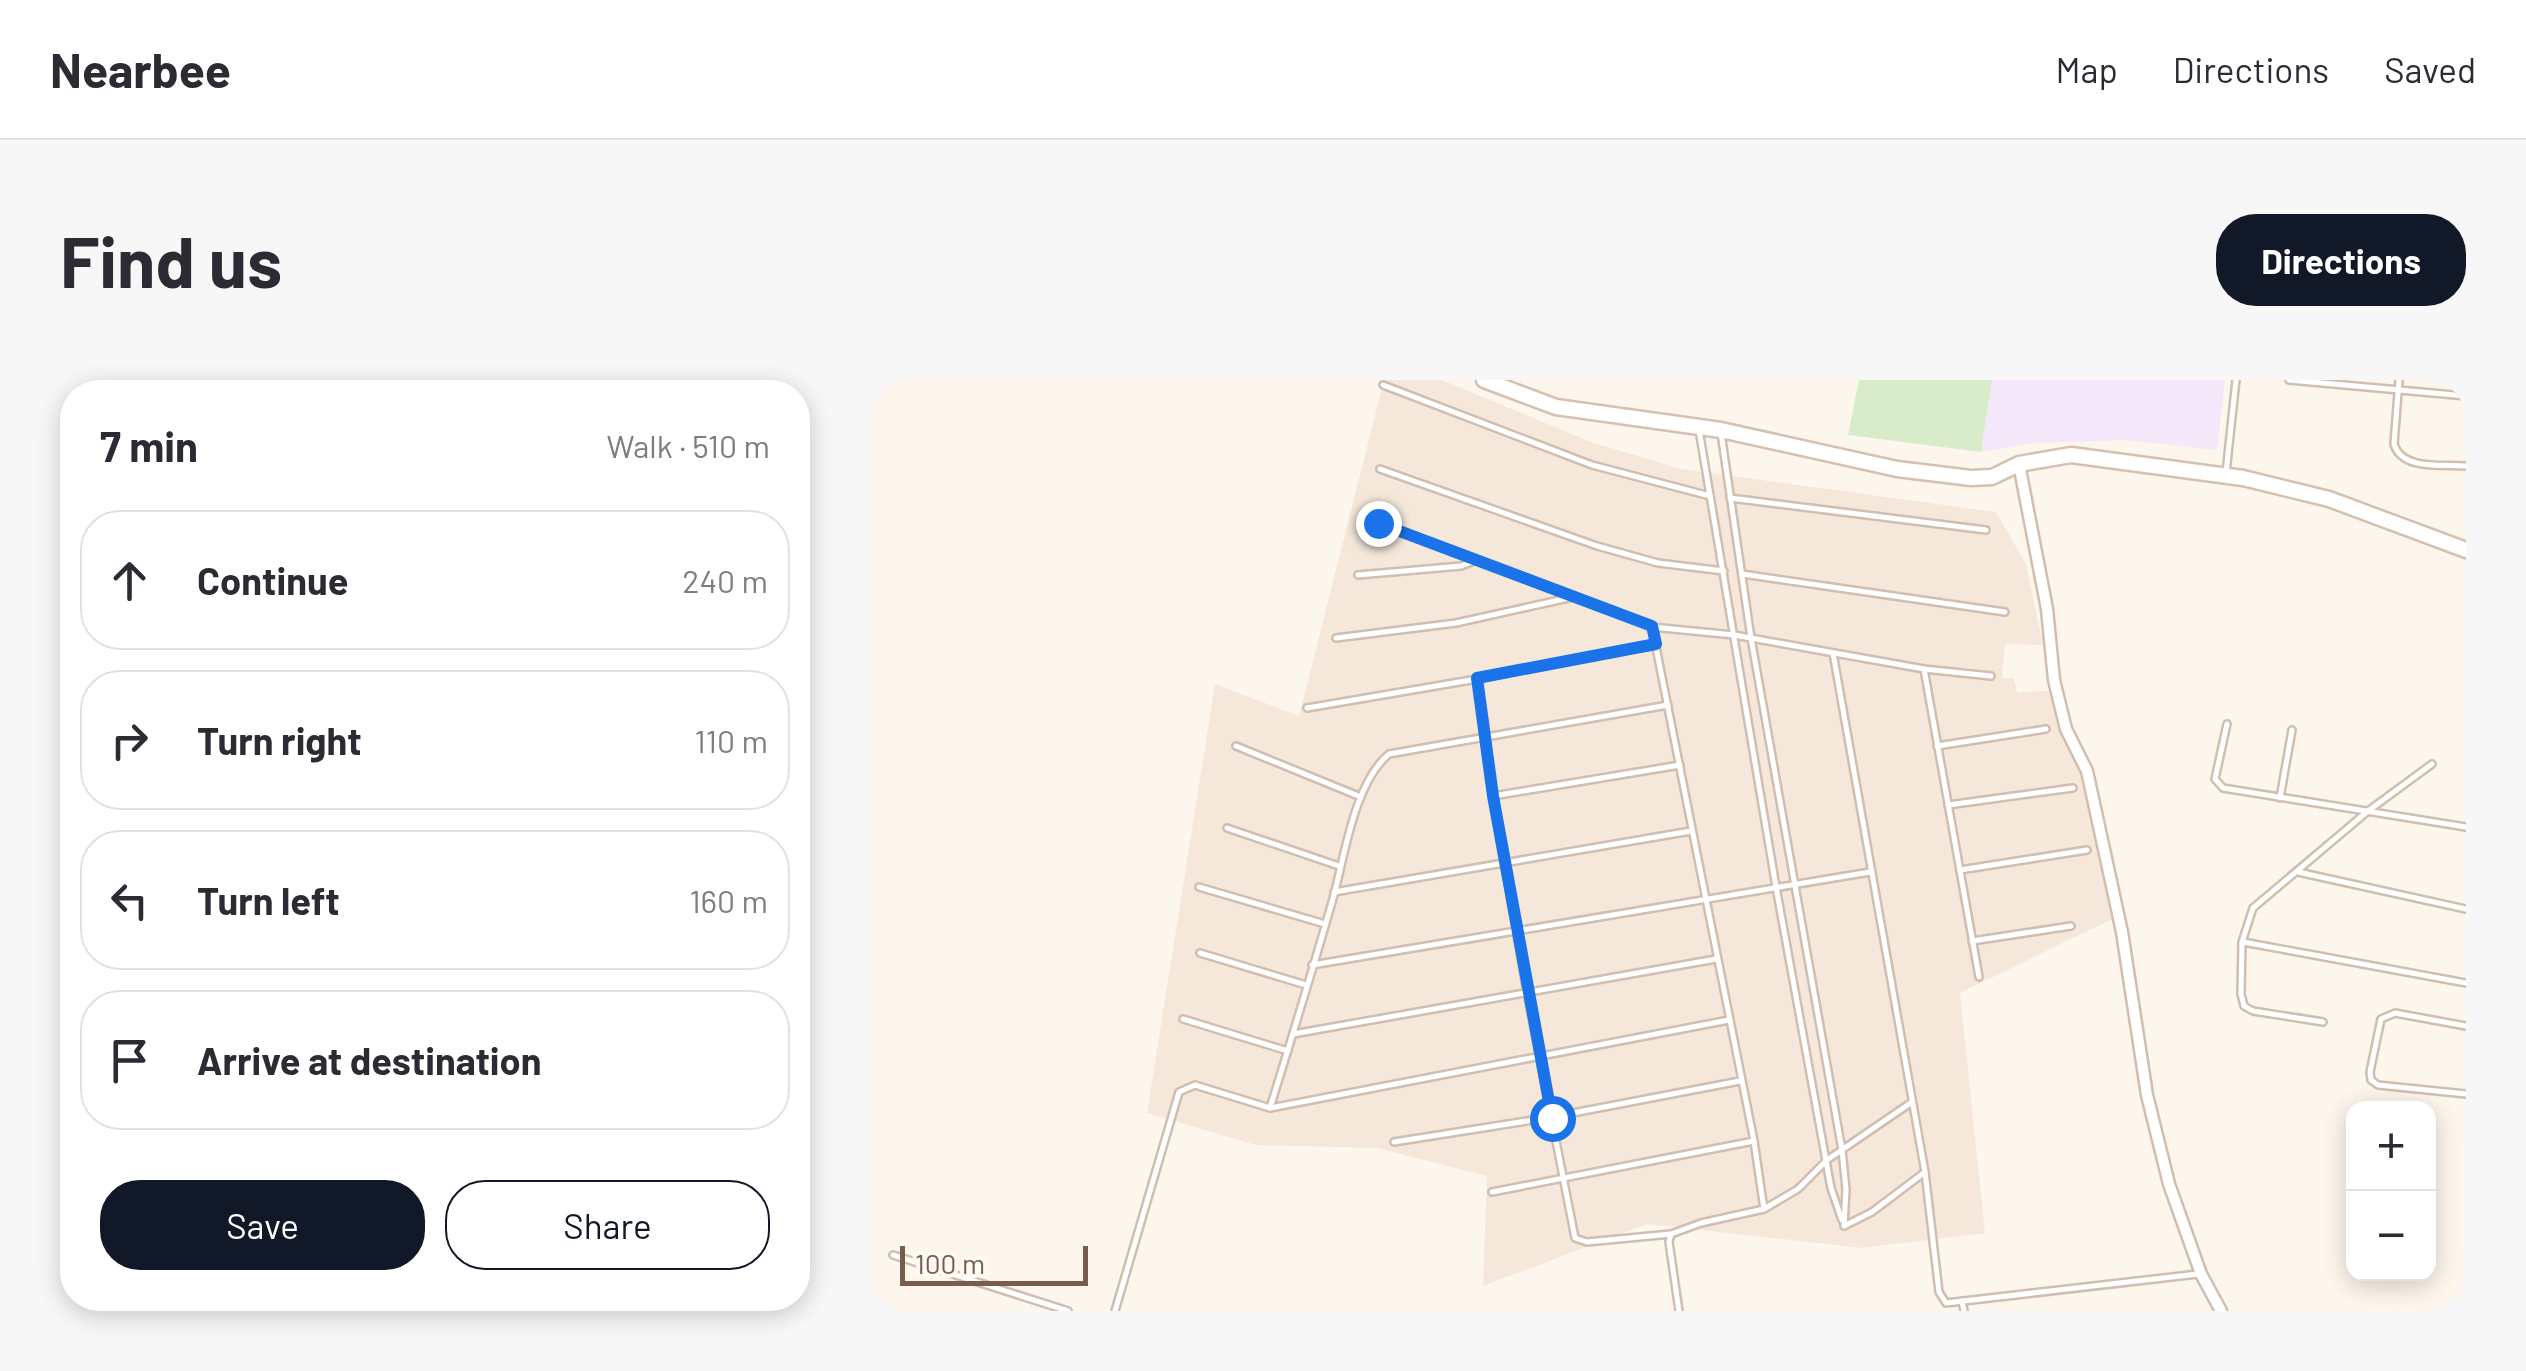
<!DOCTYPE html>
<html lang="en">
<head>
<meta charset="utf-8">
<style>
  :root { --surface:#fff; --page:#f7f7f7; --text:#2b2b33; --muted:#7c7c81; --line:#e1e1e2; --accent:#111827 }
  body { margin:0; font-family:Barlow,sans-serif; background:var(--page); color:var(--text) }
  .controls { position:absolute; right:30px; bottom:30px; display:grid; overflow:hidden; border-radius:20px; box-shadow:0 5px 25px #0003 }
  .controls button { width:90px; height:90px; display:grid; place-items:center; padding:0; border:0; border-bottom:2px solid var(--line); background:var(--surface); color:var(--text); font:50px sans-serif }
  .scale { position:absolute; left:30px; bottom:25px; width:188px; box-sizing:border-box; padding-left:10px; border:5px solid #7a5c4d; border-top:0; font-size:28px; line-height:35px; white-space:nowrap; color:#7a5c4d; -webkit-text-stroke:8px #fffaf3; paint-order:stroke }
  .stop { position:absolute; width:30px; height:30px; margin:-22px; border:8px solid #1a73e8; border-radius:50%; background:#fff }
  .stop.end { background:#1a73e8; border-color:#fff; box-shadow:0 2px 10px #0008 }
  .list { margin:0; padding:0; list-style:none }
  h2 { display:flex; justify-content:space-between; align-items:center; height:130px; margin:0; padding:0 40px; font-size:42px }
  h2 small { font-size:32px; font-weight:400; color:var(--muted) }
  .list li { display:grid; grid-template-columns:65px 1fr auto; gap:30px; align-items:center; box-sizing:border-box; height:140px; margin:0 20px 20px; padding:0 20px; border:2px solid var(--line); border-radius:40px }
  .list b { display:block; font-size:38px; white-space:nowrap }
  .list em { font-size:32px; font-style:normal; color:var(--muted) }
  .actions { display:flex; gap:20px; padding:30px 40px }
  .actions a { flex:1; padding:22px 0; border:2px solid var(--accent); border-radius:40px; text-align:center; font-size:35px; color:var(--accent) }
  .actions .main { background:var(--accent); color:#fff }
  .icon { flex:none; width:55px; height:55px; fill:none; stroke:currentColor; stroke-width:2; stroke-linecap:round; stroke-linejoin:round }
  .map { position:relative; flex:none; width:1596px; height:931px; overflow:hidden; border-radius:40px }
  header { display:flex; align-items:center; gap:60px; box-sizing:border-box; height:140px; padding:0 50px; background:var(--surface); border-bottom:2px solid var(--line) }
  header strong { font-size:48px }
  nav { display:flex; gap:55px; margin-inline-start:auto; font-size:35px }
  .intro { display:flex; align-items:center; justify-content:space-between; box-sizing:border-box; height:240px; padding:0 60px }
  h1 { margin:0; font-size:70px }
  .button { padding:25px 45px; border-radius:40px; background:var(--accent); color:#fff; font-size:35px; font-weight:700 }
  main { display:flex; gap:60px; padding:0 60px }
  aside { flex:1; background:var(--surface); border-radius:40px; box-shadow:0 5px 25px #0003 }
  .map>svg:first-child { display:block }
  .residential { fill:#f5e8da }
  .education { fill:#f3e8fa }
  .green { fill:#d8ecc9 }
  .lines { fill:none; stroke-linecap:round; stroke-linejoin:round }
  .lane-casing { stroke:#d1beb0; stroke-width:10 }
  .street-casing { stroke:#d1beb0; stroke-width:15 }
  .secondary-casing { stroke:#d6c0b0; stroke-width:19 }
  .lane { stroke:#fff; stroke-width:5 }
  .street { stroke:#fff; stroke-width:10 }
  .secondary { stroke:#fff; stroke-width:14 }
  .route { stroke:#1a73e8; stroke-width:12 }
</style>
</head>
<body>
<header>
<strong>Nearbee</strong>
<nav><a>Map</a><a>Directions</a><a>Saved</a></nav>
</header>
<div class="intro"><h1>Find us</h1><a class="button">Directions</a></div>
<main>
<aside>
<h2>7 min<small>Walk · 510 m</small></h2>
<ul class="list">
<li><svg class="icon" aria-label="ahead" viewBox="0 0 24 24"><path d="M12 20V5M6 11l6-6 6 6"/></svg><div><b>Continue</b></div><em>240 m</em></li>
<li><svg class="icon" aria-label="right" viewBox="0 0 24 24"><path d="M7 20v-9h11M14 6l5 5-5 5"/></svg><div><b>Turn right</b></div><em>110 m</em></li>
<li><svg class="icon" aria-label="left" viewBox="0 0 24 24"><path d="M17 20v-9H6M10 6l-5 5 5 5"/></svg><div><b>Turn left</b></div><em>160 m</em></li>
<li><svg class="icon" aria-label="arrive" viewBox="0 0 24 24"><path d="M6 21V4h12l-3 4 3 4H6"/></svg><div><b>Arrive at destination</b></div></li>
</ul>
<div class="actions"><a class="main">Save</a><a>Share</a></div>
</aside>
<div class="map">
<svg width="1596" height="931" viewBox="0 0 1596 931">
  <rect width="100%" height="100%" fill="#fdf6ec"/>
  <path class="residential" d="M 514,0 L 572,0 L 721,62 L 811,89 L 1126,132 L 1156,184 L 1173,265 L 1135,264 L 1132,298 L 1144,298 L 1147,312 L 1178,311 L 1216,404 L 1244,538 L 1090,613 L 1115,853 L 992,868 L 777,844 L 613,906 L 617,796 L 507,768 L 386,765 L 277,733 L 345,304 L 429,336 Z"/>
  <path class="education" d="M 1122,0 L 1355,0 L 1347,70 L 1256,60 L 1165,63 L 1111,72 Z"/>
  <path class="green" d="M 989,0 L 1122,0 L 1111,72 L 978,55 Z"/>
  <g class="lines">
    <defs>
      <g id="lane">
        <path d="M 1419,0 L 1596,16"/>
        <path d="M 1529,0 L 1524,64 C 1532,91 1573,84 1596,86"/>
        <path d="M 513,5 L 722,85 L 840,116"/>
        <path d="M 829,50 L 906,507 L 961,808 L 972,840"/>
        <path d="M 851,53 L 881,258 L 972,770 L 976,809 L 974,846 L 1002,832 L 1055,792"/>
        <path d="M 510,89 L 727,166 L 788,183 L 854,191"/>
        <path d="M 1356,93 L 1366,0"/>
        <path d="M 860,118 L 1116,150"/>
        <path d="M 508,143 L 782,247 L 884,761 L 894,829"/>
        <path d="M 872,194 L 1135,232"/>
        <path d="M 488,195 L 591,186 L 604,181"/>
        <path d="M 782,247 L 864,255 L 1054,289 L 1109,597"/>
        <path d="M 466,258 L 586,243 L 703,217"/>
        <path d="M 786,264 L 607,299 L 623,416 L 657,613 L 705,858 L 717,862 L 801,854"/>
        <path d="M 963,273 L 1055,792 L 1069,912 L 1076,923 L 1328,894"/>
        <path d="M 1054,289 L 1121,296"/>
        <path d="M 437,328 L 607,299"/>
        <path d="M 1357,344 L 1345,399 L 1353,408 L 1596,447"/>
        <path d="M 366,366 L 491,417"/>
        <path d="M 1067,366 L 1176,349"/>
        <path d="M 623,416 L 810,385"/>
        <path d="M 1410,418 L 1422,350"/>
        <path d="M 1078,425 L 1203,408"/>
        <path d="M 357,448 L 469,486"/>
        <path d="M 1090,490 L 1217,470"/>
        <path d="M 1428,492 L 1596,529"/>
        <path d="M 329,507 L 455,544"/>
        <path d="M 464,512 L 821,451"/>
        <path d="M 1102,561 L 1201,546"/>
        <path d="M 1373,562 L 1596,603"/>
        <path d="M 330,573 L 436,605"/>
        <path d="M 442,585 L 1000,492"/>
        <path d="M 313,639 L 418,671"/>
        <path d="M 1453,642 L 1383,631 L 1374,626 L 1371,614 L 1372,562 L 1383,528 L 1498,431 L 1562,384"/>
        <path d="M 1596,646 L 1525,633 L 1511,639 L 1500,692 L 1501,700 L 1508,705 L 1596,714"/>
        <path d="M 423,654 L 846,579"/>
        <path d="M 400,728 C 422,657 444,586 464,515 C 475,473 485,402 519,374 L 798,325"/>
        <path d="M 524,762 L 682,737 L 870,701"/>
        <path d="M 622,812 L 884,761"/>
        <path d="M 23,875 L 198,931"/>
        <path d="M 1092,921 L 1094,931"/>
        <path d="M 245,931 L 309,712 L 325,705 L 400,728 L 859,640"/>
        <path d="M 809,931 L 799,862 L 801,854 L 831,843 L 894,829 L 928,809 L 957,780 L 1042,722"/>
      </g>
      <path id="street" d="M 1149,84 L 1177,229 L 1184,300 L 1196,349 L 1217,391 L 1252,552 L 1277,715 L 1299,804 L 1331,894 L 1351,931"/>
      <path id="secondary" d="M 614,0 L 686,27 L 851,50 L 1027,89 L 1101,98 L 1122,97 L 1149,84 L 1201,75 L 1373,98 L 1459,119 L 1596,170"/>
    </defs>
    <use href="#lane" class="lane-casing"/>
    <use href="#street" class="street-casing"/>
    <use href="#secondary" class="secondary-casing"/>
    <use href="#lane" class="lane"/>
    <use href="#street" class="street"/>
    <use href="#secondary" class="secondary"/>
  </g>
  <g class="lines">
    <path class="route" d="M 508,143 L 782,246 L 786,264 L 607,298 L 623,416 L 682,738"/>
  </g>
</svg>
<div class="controls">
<button>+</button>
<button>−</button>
</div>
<div class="scale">100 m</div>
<div class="stop" style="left:682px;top:738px"></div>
<div class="stop end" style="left:508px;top:143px"></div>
</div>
</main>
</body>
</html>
